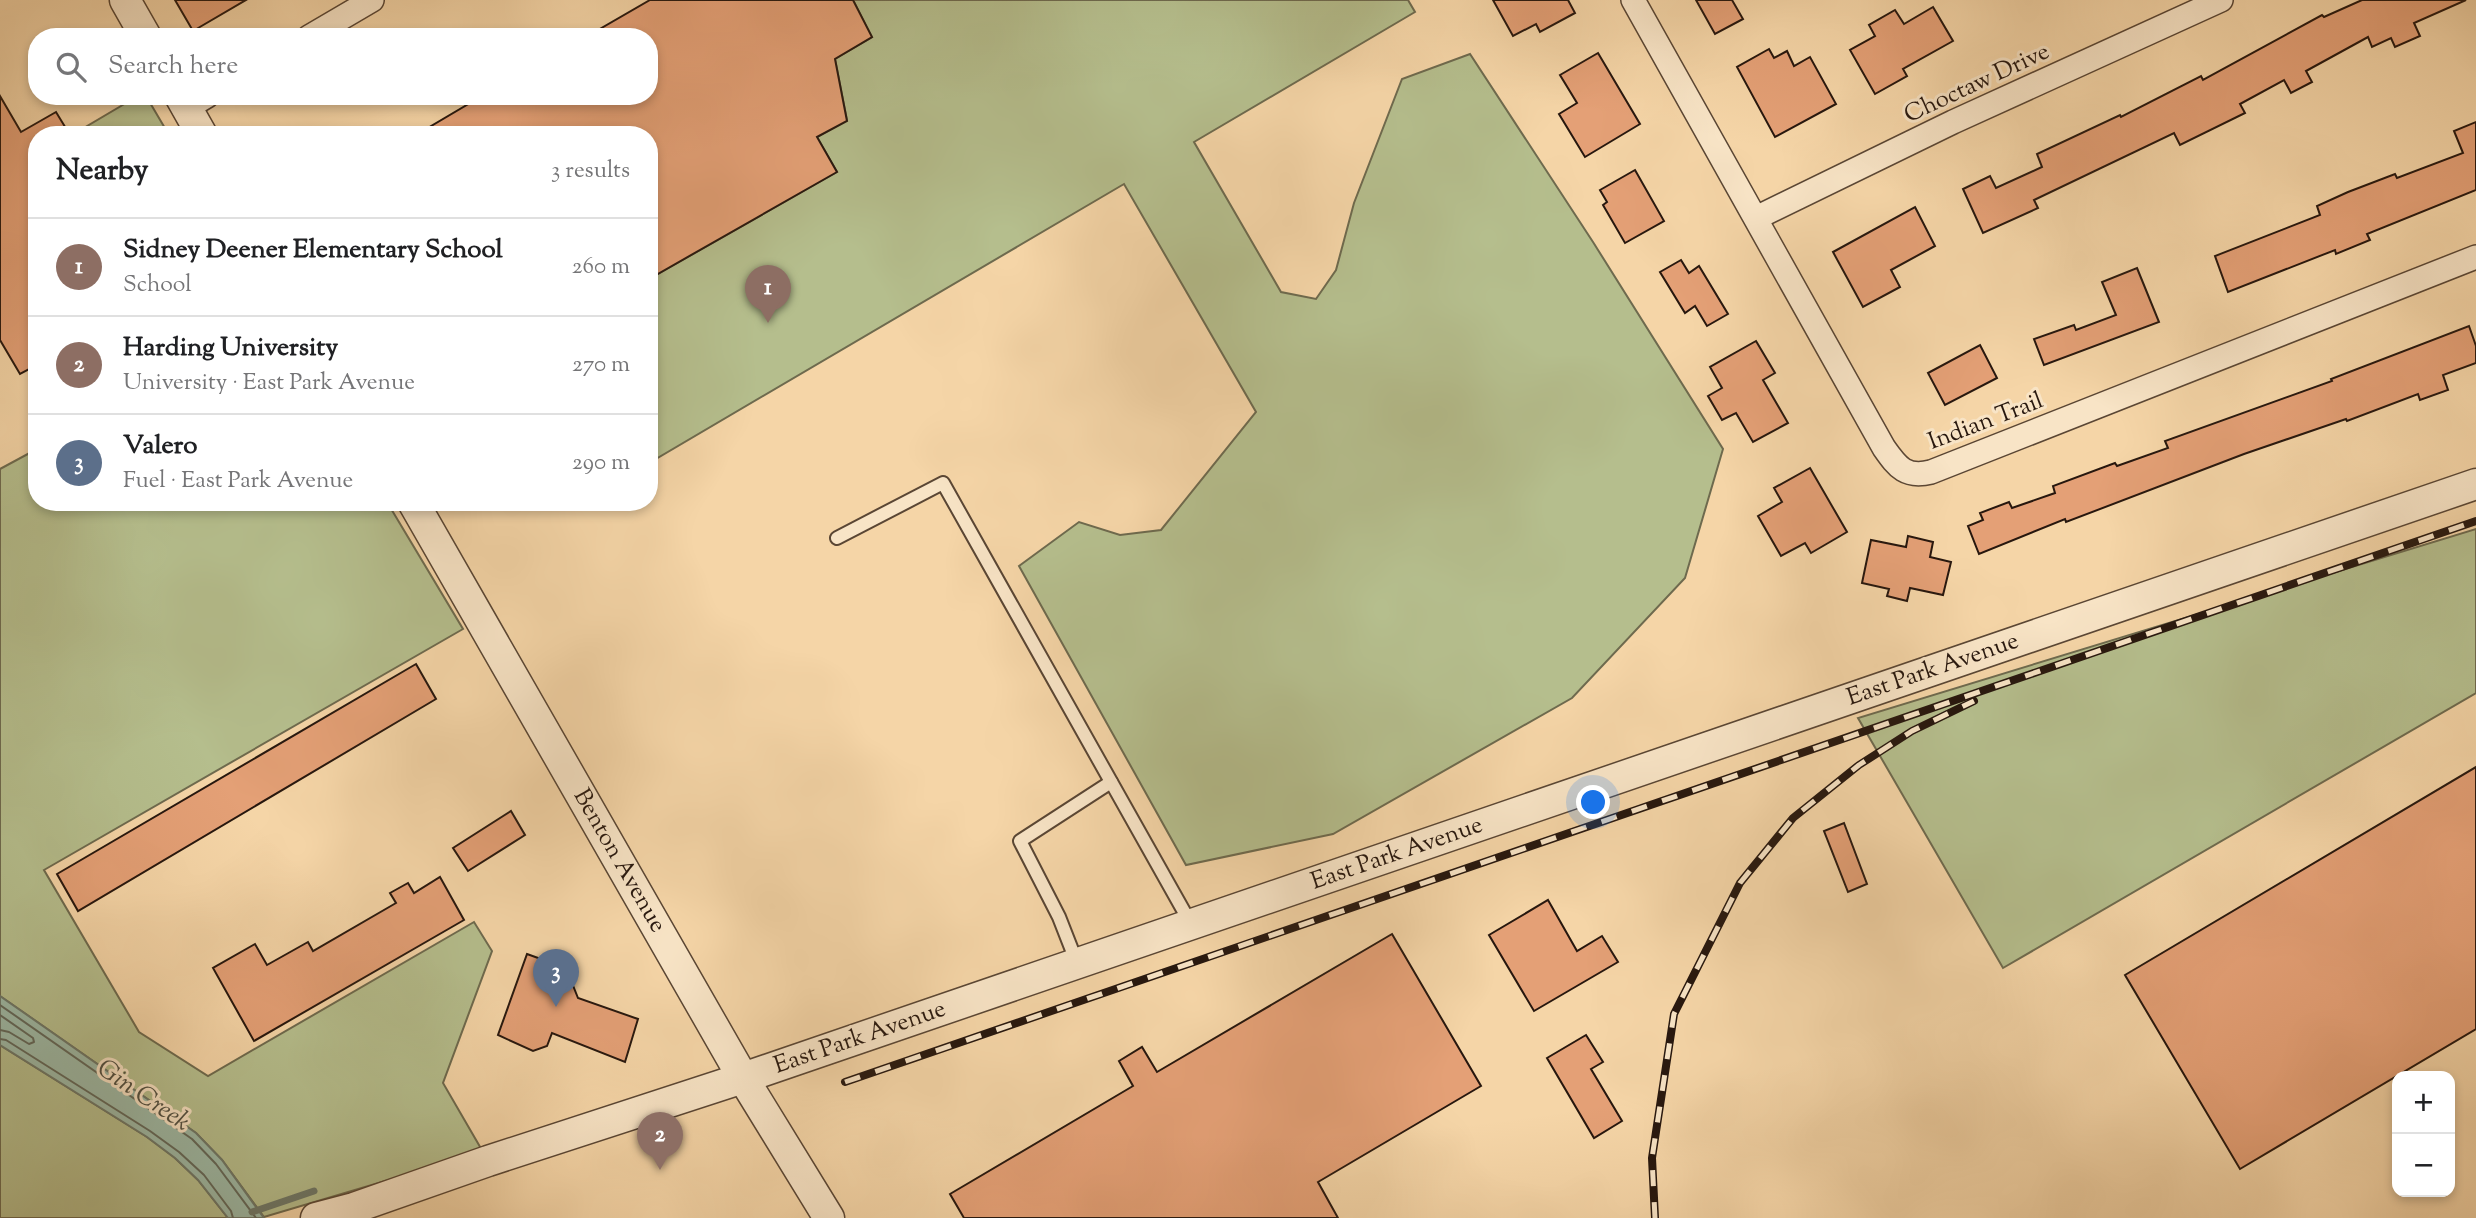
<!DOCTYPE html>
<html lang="en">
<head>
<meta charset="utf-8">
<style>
  :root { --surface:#fff; --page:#f6f6f6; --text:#202124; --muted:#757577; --line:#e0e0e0; --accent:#d93025 }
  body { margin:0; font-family:"Sorts Mill Goudy",serif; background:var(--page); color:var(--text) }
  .controls { position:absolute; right:21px; bottom:21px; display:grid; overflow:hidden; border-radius:14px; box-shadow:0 4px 10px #0003 }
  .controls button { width:63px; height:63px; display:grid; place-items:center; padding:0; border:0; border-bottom:2px solid var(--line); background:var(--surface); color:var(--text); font:35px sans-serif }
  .you { position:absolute; left:1594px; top:803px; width:24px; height:24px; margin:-18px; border:5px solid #fff; border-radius:50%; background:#1a73e8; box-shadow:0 0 0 10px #1a73e833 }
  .badge { display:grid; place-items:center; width:46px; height:46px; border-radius:50%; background:var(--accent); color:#fff; font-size:23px; font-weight:700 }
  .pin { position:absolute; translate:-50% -58px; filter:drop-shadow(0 2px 4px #0008) }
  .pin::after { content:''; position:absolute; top:37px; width:24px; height:21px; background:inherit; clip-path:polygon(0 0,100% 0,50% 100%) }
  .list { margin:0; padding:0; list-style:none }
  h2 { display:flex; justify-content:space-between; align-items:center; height:91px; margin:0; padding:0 28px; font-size:30px }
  h2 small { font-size:23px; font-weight:400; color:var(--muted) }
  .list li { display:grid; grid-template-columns:46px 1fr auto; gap:21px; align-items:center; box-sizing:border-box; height:98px; padding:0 28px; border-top:2px solid var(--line) }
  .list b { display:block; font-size:26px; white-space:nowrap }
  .list p { margin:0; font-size:23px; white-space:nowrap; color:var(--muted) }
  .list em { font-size:23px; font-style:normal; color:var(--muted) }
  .icon { flex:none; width:38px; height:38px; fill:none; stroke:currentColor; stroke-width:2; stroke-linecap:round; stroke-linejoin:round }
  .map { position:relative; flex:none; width:2476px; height:1218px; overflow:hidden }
  .search { position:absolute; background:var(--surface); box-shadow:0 4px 10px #0003; left:28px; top:28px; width:630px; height:77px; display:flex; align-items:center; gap:18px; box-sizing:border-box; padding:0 24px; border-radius:28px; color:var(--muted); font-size:26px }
  .panel { position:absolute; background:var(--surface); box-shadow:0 4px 10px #0003; left:28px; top:126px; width:630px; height:385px; border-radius:28px }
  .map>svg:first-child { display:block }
  .green { fill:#b5be8d; stroke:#6e6a4e; stroke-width:2 }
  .water { fill:#9cb9a6; stroke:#6d7869; stroke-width:2 }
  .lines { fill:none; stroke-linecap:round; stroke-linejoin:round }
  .shore { stroke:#62685a; stroke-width:2 }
  .stream { stroke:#6d7869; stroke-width:7 }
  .building { fill:#e4a076; stroke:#27170e; stroke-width:2 }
  .service-casing { stroke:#5a4634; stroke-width:16 }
  .minor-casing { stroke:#5a4634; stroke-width:26 }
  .tertiary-casing { stroke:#5a4634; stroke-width:33 }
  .service { stroke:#f8e4c6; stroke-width:12 }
  .minor { stroke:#f8e4c6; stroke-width:23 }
  .tertiary { stroke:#f8e4c6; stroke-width:30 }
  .rail-casing { stroke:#27170e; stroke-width:8 }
  .rail { stroke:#f8e4c6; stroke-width:5; stroke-dasharray:16; stroke-linecap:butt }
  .labels { text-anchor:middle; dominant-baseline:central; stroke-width:6; stroke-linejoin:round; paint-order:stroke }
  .street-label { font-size:24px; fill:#27170e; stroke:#f8e4c6 }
  .water-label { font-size:26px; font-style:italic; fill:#505043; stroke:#f8e4c6 }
</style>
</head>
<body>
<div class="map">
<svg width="2476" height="1218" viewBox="0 0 2476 1218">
  <rect width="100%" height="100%" fill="#f5d5a7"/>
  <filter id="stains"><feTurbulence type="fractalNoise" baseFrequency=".00286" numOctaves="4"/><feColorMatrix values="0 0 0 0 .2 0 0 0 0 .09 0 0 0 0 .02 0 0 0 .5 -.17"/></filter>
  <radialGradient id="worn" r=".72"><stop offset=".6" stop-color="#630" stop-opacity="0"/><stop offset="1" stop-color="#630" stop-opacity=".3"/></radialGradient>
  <g class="green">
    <path d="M 853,0 L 1408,0 L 1415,12 L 1194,142 L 1281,292 L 1316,299 L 1336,270 L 1354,203 L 1402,79 L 1470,54 L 1593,242 L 1723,449 L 1685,578 L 1572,698 L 1333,834 L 1186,865 L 1019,566 L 1079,522 L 1120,535 L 1161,530 L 1256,412 L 1124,184 L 649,463 L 649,279 L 837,172 L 817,137 L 847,120 L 835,59 L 872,37 Z"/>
    <path d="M 138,96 L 146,96 L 169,135 L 72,135 Z"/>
    <path d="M 37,449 L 37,502 L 387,502 L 463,629 L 44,870 L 139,1032 L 208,1076 L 474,922 L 492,951 L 443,1083 L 483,1152 L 264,1217 L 222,1160 L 196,1133 L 0,996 L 0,469 Z"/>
    <path d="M 2476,529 L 2476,693 L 2003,968 L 1858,718 Z"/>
    <path d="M 0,1045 L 147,1137 L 175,1158 L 198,1180 L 228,1218 L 0,1218 Z"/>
  </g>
  <path class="water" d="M 0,996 L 196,1133 L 222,1160 L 264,1218 L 228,1218 L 198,1180 L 175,1158 L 147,1137 L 0,1045 Z"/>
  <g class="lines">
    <g class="shore">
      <path d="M 0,1005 L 192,1139 L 216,1164 L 256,1218"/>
      <path d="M 0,1015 L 33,1038 L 34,1042 L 29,1044 L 9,1032 L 0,1030"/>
      <path d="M 0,1039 L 6,1040 L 150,1131 L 179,1152 L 204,1175 L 231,1211 L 233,1218"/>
    </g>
    <path class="stream" d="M 252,1212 L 314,1191"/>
  </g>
  <g class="building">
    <path d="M 175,0 L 246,0 L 193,31 Z"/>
    <path d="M 650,0 L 853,0 L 872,37 L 835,59 L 847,121 L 817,137 L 837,172 L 649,279 L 649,135 L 416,135 L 482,96 L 649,96 L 649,37 L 586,37 Z"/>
    <path d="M 1493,0 L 1568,0 L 1575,13 L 1540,32 L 1536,24 L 1513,36 Z"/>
    <path d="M 1696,0 L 1732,0 L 1743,19 L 1715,34 Z"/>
    <path d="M 2362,0 L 2466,0 L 2414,23 L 2420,36 L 2395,47 L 2391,38 L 2372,47 L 2368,37 L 2306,71 L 2312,82 L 2291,93 L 2284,80 L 2240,104 L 2245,113 L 2180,145 L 2174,133 L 2034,200 L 2038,208 L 1983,233 L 1963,189 L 1990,176 L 1996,188 L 2042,167 L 2037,154 L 2120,115 L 2121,117 L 2201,76 L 2203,80 L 2322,15 L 2324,17 Z"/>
    <path d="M 1933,7 L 1953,41 L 1903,69 L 1907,76 L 1875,94 L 1850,50 L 1875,36 L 1869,25 L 1895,10 L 1904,24 Z"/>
    <path d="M 1769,49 L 1774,58 L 1787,51 L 1794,66 L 1810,57 L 1836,104 L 1775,137 L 1737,67 Z"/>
    <path d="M 1598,53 L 1640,124 L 1585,157 L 1559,114 L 1577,103 L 1560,75 Z"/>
    <path d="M 0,96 L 21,132 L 56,112 L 70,135 L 37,135 L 37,365 L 20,374 L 0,340 Z"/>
    <path d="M 2476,122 L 2476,190 L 2367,234 L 2370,240 L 2336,254 L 2335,250 L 2228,292 L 2215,256 L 2320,215 L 2317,206 L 2348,192 L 2395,174 L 2397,178 L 2463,153 L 2454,131 Z"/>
    <path d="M 1635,170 L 1664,221 L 1625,243 L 1603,205 L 1607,202 L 1600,190 Z"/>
    <path d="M 1915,207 L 1935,246 L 1891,270 L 1900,287 L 1863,307 L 1833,252 Z"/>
    <path d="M 1681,260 L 1689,273 L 1699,266 L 1728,314 L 1707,326 L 1695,306 L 1685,313 L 1660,272 Z"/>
    <path d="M 2137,268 L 2159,322 L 2044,365 L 2034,339 L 2074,325 L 2076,330 L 2116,315 L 2102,282 Z"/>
    <path d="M 2469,326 L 2476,346 L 2476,363 L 2443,375 L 2448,390 L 2420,400 L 2418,394 L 2347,421 L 2346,419 L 2244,454 L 2066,522 L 2065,519 L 1979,554 L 1968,526 L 1983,520 L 1980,513 L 2009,502 L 2012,508 L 2055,493 L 2053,486 L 2115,463 L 2117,466 L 2168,448 L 2165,441 L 2332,381 L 2331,379 Z"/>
    <path d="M 1756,341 L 1775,373 L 1763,380 L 1788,423 L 1753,442 L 1736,413 L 1722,420 L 1708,396 L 1722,388 L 1710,367 Z"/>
    <path d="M 1980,345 L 1997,378 L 1945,405 L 1928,373 Z"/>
    <path d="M 1810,468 L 1847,532 L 1811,553 L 1805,543 L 1781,556 L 1758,516 L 1782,502 L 1774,488 Z"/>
    <path d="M 1908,536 L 1933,542 L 1930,557 L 1951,562 L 1943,595 L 1910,588 L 1907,601 L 1887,596 L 1889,589 L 1862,583 L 1871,540 L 1906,547 Z"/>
    <path d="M 416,664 L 436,699 L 78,911 L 57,874 Z"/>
    <path d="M 2476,767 L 2476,1029 L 2240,1169 L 2125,975 Z"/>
    <path d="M 511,811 L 525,835 L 468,871 L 453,848 Z"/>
    <path d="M 1844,823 L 1867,884 L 1848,892 L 1824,831 Z"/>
    <path d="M 440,877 L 464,920 L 254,1041 L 213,968 L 255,944 L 267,965 L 308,942 L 313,951 L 396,903 L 390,893 L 408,883 L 414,893 Z"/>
    <path d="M 1548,900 L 1577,951 L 1602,936 L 1618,962 L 1534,1011 L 1489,935 Z"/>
    <path d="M 1392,934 L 1481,1086 L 1318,1182 L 1338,1218 L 964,1218 L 950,1194 L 1133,1086 L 1119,1061 L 1142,1047 L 1157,1072 Z"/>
    <path d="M 527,954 L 566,968 L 578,998 L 638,1019 L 625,1062 L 552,1033 L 547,1046 L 533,1051 L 498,1035 Z"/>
    <path d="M 1586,1035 L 1603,1062 L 1591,1069 L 1622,1121 L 1594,1138 L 1547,1058 Z"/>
  </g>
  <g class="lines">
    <defs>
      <g id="service">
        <path d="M 837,538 L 943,483 L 1191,924"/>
        <path d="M 1077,963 L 1059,917 L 1020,841 L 1111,782"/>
      </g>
      <g id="minor">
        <path d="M 1633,0 L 1884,448 C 1898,468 1906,478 1931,472 L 2476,257"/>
        <path d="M 309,37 L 372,0"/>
        <path d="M 187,108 L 207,96"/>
        <path d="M 1756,218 L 1953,122 L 2221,0"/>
      </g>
      <g id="tertiary">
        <path d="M 125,0 L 146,37"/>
        <path d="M 180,96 L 202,135"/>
        <path d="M 413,502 L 743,1078 L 829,1218"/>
        <path d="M 316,1218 L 354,1208 L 488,1161 L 743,1078 L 2476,484"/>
      </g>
    </defs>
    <use href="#service" class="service-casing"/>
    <use href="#minor" class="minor-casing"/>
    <use href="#tertiary" class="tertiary-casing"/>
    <use href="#service" class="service"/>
    <use href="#minor" class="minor"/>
    <use href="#tertiary" class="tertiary"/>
    <defs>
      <g id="rail">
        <path d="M 845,1082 L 2476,521"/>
        <path d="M 1655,1218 L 1652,1158 L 1674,1014 L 1740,883 L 1793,818 L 1859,765 L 1912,731 L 1974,701"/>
      </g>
    </defs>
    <use href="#rail" class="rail-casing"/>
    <use href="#rail" class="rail"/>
  </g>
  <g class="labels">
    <g class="street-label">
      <text transform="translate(1977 84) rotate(-25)">Choctaw Drive</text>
      <text transform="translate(1986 422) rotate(-21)">Indian Trail</text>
      <text transform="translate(1933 670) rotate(-19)">East Park Avenue</text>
      <text transform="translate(1397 854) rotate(-19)">East Park Avenue</text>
      <text transform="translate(619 861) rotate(60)">Benton Avenue</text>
      <text transform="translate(860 1038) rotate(-19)">East Park Avenue</text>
    </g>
    <g class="water-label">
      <text transform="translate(143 1096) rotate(34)">Gin Creek</text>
    </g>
  </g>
  <rect width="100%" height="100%" filter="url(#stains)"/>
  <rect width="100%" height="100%" fill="url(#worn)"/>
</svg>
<div class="controls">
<button>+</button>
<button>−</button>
</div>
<div class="you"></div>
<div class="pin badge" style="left:768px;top:323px;background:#8d6e63">1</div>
<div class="pin badge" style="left:660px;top:1170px;background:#8d6e63">2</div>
<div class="pin badge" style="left:556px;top:1007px;background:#5c6f8a">3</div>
<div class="search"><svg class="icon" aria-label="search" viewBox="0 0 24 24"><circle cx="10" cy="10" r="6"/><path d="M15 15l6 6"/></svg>Search here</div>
<section class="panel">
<h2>Nearby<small>3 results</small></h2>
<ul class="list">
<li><span class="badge" style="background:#8d6e63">1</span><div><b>Sidney Deener Elementary School</b><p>School</p></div><em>260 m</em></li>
<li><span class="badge" style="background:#8d6e63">2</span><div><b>Harding University</b><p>University · East Park Avenue</p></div><em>270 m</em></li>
<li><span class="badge" style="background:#5c6f8a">3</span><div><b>Valero</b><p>Fuel · East Park Avenue</p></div><em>290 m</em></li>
</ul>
</section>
</div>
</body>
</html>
